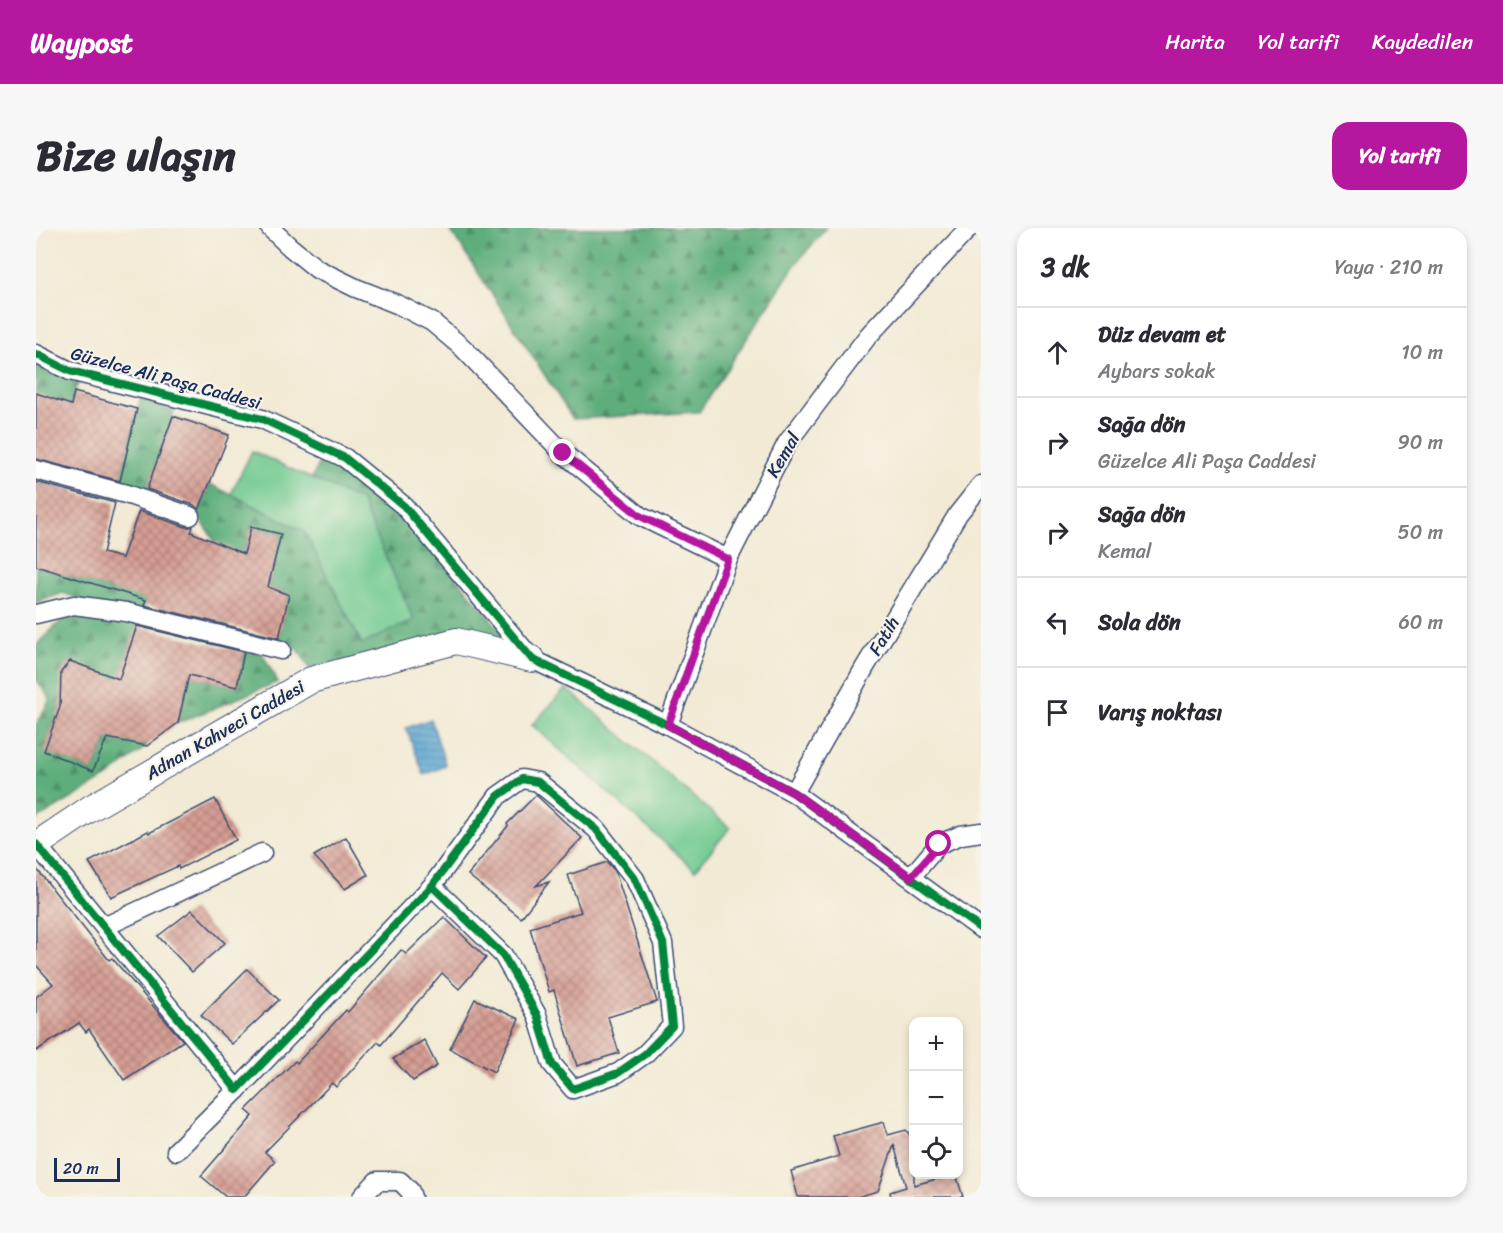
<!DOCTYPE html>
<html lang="tr">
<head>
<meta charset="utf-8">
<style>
  :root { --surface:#fff; --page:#f7f7f7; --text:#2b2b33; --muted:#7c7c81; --line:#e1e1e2; --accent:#b5179e }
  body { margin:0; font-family:Sriracha,sans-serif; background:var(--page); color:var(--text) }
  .controls { position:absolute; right:18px; bottom:18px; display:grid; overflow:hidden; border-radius:12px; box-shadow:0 3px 9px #0003 }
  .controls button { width:54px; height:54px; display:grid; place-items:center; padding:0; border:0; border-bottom:2px solid var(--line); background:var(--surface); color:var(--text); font:30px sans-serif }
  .scale { position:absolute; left:18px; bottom:15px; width:66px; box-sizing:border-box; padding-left:6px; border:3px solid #1b2f5e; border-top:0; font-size:16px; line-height:21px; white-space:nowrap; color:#1b2f5e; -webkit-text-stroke:4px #f7f3e8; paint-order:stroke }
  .stop { position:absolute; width:18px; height:18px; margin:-14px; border:4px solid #b5179e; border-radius:50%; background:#fff }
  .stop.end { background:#b5179e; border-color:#fff; box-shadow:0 2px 6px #0008 }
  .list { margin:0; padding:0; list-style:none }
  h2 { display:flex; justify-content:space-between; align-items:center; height:78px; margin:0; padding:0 24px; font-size:26px }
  h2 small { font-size:20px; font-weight:400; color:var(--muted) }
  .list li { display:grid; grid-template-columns:39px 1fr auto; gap:18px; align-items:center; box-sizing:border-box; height:90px; padding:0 24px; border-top:2px solid var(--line) }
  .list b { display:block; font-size:22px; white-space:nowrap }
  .list p { margin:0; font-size:20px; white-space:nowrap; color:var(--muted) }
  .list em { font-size:20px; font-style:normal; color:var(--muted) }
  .icon { flex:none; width:33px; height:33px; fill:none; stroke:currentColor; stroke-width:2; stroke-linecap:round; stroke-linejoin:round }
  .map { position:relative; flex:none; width:945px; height:969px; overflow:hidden; border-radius:18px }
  header { display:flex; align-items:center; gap:36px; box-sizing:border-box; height:84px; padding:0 30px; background:var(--accent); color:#fff }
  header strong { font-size:28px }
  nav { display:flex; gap:33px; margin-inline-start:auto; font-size:21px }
  .intro { display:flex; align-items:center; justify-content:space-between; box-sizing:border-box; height:144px; padding:0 36px }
  h1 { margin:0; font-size:42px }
  .button { padding:15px 27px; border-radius:18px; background:var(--accent); color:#fff; font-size:21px; font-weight:700 }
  main { display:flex; gap:36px; padding:0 36px }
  aside { flex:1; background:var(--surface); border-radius:18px; box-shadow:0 3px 9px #0003 }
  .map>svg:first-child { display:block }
  .green { fill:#72ca90; stroke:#467c77; stroke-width:1.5 }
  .forest { fill:url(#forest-firs); stroke:#3c6e6c; stroke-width:1.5 }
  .water { fill:url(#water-rules); stroke:#3a6997; stroke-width:1.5 }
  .building { fill:url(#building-cross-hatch) }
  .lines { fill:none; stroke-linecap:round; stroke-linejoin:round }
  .minor-casing { stroke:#3b4b70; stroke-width:21 }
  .secondary-casing { stroke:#3b4b70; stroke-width:28 }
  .minor { stroke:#fff; stroke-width:18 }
  .secondary { stroke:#fff; stroke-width:26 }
  .cycleway-casing { stroke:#f7f3e8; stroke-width:11 }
  .cycleway { stroke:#00873e; stroke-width:8 }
  .route { stroke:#b5179e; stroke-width:8 }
  .labels { text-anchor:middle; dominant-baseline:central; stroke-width:4.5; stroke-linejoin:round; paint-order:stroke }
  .street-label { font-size:18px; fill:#1b2f5e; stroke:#f7f3e8 }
</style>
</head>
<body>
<header>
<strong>Waypost</strong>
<nav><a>Harita</a><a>Yol tarifi</a><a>Kaydedilen</a></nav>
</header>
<div class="intro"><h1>Bize ulaşın</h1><a class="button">Yol tarifi</a></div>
<main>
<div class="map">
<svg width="945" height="969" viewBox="0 0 945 969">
  <defs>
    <pattern id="forest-firs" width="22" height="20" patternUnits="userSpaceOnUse" patternTransform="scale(1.5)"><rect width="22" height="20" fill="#5dae7a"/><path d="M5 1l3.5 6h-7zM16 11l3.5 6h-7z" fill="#4c8e67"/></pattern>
    <pattern id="water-rules" width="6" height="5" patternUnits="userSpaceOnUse" patternTransform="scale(1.5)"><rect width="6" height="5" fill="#59a3d0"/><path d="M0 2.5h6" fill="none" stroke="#4985ac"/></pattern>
    <pattern id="building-cross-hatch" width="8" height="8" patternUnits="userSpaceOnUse" patternTransform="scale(1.5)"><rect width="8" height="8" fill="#d69e93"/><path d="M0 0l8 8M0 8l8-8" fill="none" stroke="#ad817b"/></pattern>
  </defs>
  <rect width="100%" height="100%" fill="#f7f3e8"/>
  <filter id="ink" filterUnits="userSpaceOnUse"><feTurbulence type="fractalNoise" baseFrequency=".0167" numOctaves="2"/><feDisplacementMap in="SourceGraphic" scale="12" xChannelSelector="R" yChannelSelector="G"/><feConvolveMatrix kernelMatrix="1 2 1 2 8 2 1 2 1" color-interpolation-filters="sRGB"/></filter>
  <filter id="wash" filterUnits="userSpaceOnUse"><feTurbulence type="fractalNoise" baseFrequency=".008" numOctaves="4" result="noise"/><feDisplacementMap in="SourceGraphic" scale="24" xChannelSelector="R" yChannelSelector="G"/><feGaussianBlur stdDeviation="1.35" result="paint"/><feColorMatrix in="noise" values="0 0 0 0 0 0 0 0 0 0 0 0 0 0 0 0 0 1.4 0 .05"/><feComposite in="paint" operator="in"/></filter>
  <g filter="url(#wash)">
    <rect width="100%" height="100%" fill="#f2ead4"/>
    <g class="green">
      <path d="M 216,223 L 325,273 L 378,392 L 326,417 L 268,303 L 195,266 Z"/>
      <path d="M 530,460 L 694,600 L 659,642 L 496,497 Z"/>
    </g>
    <g class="forest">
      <path d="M 413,0 L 790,0 L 759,37 L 663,184 L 537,191 Z"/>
      <path d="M 0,136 L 11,144 L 44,152 L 38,164 L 19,230 L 0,165 Z"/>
      <path d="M 104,170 L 138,184 L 109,268 L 82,260 Z"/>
      <path d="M 287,227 L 341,265 L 405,331 L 468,407 L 465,416 L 273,440 L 262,421 L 241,418 L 253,367 L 232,359 L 245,306 L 215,299 L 187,407 L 162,397 L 179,314 L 162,287 L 174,256 L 268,303 L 326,416 L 378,392 L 325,273 L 276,250 Z"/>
      <path d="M 0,253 L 37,263 L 26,295 L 32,348 L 85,364 L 111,286 L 133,295 L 109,377 L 87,440 L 74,502 L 24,479 L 8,522 L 57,543 L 71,510 L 111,518 L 72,549 L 0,592 L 0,497 L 14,471 L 0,451 L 0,419 L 5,412 L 25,393 L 66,380 L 27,365 L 0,375 L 0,338 L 5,340 L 7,330 Z"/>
      <path d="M 208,424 L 226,425 L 242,454 L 142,495 L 153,447 L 201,459 Z"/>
    </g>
    <path class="water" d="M 395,491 L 410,538 L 388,547 L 370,500 Z"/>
    <g id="blocks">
      <g class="building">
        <path d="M 38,164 L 101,181 L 84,253 L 0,231 L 0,165 L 35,177 Z"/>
        <path d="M 137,188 L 193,207 L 163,282 L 158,277 L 111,261 Z"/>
        <path d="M 0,254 L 79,275 L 67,325 L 86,330 L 103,283 L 150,299 L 157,299 L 155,304 L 208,326 L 215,299 L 245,306 L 232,359 L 253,367 L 243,410 L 108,377 L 110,372 L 0,338 Z"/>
        <path d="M 101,398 L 208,424 L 201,459 L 153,447 L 142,495 L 111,518 L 71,510 L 57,543 L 8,523 L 24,479 L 25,444 L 34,433 L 83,451 Z"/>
        <path d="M 500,567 L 546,610 L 500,658 L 513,654 L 485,690 L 432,647 L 472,598 L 471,596 Z"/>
        <path d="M 179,571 L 200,612 L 143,641 L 142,638 L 75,669 L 53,634 L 112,603 L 113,605 Z"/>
        <path d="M 310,609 L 332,647 L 309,661 L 278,628 Z"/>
        <path d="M 571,634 L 579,643 L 621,774 L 572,789 L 583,825 L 541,838 L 518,762 L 513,764 L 494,700 L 545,684 L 532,647 Z"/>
        <path d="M 0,640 L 73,732 L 76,730 L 147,813 L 88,852 L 53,801 L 50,804 L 43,795 L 0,823 L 0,769 L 17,756 L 0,737 Z"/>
        <path d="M 156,682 L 189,715 L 156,744 L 122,708 Z"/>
        <path d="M 408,689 L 450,730 L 423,761 L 406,745 L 345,817 L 342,814 L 300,859 L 296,855 L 229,924 L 239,933 L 208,969 L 190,969 L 165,948 L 217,888 L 210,882 L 259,833 L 261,835 L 310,782 L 312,784 L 365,722 L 370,726 Z"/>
        <path d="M 211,741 L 243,772 L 196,816 L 165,787 Z"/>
        <path d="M 439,771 L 483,791 L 458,844 L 414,821 Z"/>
        <path d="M 388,812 L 401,838 L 377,853 L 357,831 Z"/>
        <path d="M 848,894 L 852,907 L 870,902 L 878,913 L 878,957 L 920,946 L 927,969 L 855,969 L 854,964 L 870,959 L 858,917 L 842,963 L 821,969 L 762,969 L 755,943 L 803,928 L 797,908 Z"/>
      </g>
    </g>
  </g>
  <g filter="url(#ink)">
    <use href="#blocks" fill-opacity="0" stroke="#3b4b70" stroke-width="1.5"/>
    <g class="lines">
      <defs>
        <g id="minor">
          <path d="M 234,0 L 254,19 L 281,41 L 320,60 L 363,77 L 396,94 L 427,120 L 527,225 L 604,288 L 692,331"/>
          <path d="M 0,126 L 34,143 L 226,191 L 309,230 L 368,278 L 496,431 L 632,497 L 758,565 L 945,701"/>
          <path d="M 0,242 L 90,266 L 154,288"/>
          <path d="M 0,386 L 38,377 L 90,384 L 245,422"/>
          <path d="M 632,497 L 692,331 L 751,215 L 832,108 L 933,0"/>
          <path d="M 758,565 L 829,439 L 922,286 L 945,257"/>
          <path d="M 0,616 L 201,862 L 396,658 L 462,568 L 486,551 L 502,554 L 560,601 L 599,651 L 627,715 L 636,798 L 609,826 L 582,845 L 537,861 L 516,836 L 501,787 L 467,727 L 396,658"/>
          <path d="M 875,649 L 903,616 L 925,607 L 945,604"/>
          <path d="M 68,699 L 226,625"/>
          <path d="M 140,923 L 201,862"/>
          <path d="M 326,969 L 341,953 L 364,953 L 374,963 L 376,969"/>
        </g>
        <path id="secondary" d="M 0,617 L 55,580 L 275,452 L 420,413 L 496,431"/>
      </defs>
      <use href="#minor" class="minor-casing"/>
      <use href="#secondary" class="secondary-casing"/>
      <use href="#minor" class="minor"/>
      <use href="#secondary" class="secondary"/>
      <defs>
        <g id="cycleway">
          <path d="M 0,126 L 34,143 L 226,191 L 309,230 L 368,278 L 496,431 L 632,497 L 758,565 L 945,701"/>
          <path d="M 0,616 L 201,862 L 396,658 L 462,568 L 486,551 L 502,554 L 560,601 L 599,651 L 627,715 L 636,798 L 609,826 L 582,845 L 537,861 L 516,836 L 501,787 L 467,727 L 396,658"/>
        </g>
      </defs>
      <use href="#cycleway" class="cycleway-casing"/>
      <use href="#cycleway" class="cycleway"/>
    </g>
  </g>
  <g class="lines" filter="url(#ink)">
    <path class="route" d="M 527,225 L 604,288 L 692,331 L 632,497 L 758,565 L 875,649 L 903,616"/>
  </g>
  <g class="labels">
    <g class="street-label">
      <text transform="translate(130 150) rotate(15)">Güzelce Ali Paşa Caddesi</text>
      <text transform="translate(747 227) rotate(-60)">Kemal</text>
      <text transform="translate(848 408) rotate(-59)">Fatih</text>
      <text transform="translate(189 502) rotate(-30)">Adnan Kahveci Caddesi</text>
    </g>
  </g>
</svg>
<div class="controls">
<button>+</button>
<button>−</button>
<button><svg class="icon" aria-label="locate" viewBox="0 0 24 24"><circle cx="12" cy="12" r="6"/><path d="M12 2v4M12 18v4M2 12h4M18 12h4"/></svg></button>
</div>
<div class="scale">20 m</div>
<div class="stop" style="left:903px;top:616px"></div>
<div class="stop end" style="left:527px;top:225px"></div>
</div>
<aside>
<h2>3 dk<small>Yaya · 210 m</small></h2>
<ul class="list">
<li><svg class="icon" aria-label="ahead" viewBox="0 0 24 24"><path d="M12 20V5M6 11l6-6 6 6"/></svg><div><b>Düz devam et</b><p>Aybars sokak</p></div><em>10 m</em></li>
<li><svg class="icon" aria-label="right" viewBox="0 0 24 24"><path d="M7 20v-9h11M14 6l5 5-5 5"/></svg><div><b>Sağa dön</b><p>Güzelce Ali Paşa Caddesi</p></div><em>90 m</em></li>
<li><svg class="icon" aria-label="right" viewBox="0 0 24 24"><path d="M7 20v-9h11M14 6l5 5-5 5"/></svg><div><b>Sağa dön</b><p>Kemal</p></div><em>50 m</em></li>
<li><svg class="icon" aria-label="left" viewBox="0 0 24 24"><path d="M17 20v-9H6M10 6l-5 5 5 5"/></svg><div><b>Sola dön</b></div><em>60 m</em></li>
<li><svg class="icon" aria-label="arrive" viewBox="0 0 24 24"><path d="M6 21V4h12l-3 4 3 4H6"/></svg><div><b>Varış noktası</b></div></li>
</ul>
</aside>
</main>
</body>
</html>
